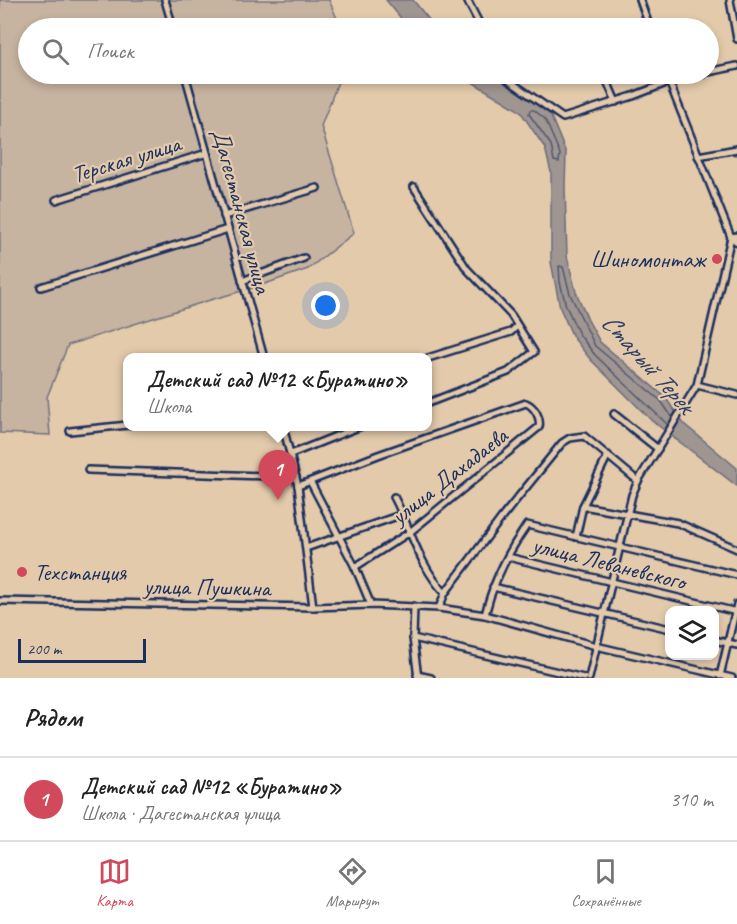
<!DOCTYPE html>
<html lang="ru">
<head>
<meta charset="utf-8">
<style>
  :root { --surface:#fff; --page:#f2f2f2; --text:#222; --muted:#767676; --line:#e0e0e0; --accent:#d1495b }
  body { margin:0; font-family:Caveat,sans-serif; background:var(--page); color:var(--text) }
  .controls { position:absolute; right:18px; bottom:18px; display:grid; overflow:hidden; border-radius:12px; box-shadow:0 3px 9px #0003 }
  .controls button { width:54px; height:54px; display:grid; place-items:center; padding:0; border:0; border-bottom:2px solid var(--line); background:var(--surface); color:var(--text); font:30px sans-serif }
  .scale { position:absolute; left:18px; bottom:15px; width:128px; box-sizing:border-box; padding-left:6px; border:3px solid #1b2f5e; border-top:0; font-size:16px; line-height:21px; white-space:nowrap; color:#1b2f5e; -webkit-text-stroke:4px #e3caab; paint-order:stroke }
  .you { position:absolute; left:326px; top:306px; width:21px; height:21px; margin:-15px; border:4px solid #fff; border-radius:50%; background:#1a73e8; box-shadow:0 0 0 9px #1a73e833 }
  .badge { display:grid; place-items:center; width:39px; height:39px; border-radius:50%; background:var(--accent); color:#fff; font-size:20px; font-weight:700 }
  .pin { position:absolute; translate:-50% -50px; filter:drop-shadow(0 2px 3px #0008) }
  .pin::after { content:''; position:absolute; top:32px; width:21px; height:18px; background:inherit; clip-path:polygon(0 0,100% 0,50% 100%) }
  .popup { position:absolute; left:123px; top:353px; width:309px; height:78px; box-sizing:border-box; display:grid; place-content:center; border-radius:12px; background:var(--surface); filter:drop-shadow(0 2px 4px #0005); font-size:20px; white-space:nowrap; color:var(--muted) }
  .popup b { font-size:22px; color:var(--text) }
  .popup::after { content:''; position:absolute; left:50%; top:100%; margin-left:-12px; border:12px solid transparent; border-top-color:var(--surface) }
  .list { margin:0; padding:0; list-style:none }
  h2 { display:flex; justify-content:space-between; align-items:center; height:78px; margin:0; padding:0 24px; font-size:26px }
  h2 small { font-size:20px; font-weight:400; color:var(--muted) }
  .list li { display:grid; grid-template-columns:39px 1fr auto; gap:18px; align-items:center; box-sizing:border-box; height:84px; padding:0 24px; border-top:2px solid var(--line) }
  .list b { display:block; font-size:22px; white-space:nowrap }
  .list p { margin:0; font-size:20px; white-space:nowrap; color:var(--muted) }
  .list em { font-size:20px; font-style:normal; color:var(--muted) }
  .icon { flex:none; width:33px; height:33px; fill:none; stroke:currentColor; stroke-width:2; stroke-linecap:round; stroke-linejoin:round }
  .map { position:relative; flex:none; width:737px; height:678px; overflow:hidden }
  .search { position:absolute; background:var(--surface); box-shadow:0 3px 9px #0003; left:18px; right:18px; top:18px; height:66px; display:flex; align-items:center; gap:15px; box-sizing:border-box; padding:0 21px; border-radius:33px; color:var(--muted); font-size:22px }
  .sheet { height:162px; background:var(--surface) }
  nav { display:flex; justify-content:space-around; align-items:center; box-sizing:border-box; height:84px; border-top:2px solid var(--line); background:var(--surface); font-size:16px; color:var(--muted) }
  nav a { display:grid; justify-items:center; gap:3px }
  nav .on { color:var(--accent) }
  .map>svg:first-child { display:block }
  .green { fill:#c6b3a0; stroke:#70717f; stroke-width:1.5 }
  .water { fill:#9f9591; stroke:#6a6c7d; stroke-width:1.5 }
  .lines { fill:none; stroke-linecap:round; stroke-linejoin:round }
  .shore { stroke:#505872; stroke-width:1.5 }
  .stream { stroke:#6a6c7d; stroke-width:1.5 }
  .minor-casing { stroke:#1b2f5e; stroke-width:10 }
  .minor { stroke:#e3caab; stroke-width:5 }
  .poi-dot { fill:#d1495b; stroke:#e3caab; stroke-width:2 }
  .labels { text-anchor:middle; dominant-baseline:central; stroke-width:4.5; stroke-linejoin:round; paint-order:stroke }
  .street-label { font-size:24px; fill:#1b2f5e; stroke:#e3caab }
  .poi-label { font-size:24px; fill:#1b2f5e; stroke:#e3caab; text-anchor:end }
  .water-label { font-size:26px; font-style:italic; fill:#2f3e66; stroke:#e3caab }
</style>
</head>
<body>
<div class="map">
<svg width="737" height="678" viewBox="0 0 737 678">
  <rect width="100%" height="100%" fill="#e3caab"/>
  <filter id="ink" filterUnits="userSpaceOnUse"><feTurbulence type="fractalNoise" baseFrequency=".0167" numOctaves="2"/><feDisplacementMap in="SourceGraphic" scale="12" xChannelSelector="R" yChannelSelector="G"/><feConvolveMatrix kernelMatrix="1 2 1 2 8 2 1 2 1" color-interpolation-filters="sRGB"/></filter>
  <g filter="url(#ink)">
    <path class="green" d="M 0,0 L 329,0 L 341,28 L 28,28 L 28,74 L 341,74 L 321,126 L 354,233 L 308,269 L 256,287 L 210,300 L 68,345 L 47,397 L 50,435 L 0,433 Z"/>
    <g class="water">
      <path d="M 386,0 L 413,0 L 436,28 L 409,28 Z"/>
      <path d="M 459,74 L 493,74 L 550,114 L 566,153 L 565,187 L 567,256 L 576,292 L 588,320 L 600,342 L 665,397 L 684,424 L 737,468 L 737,486 L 651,420 L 590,359 L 573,337 L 560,308 L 551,262 L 551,172 L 545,148 L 520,111 Z"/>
    </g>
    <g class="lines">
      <g class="shore">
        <path d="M 530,110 L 534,110 L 545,119 L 560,154 L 559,162 L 554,161 L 551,145 L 529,114 Z"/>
        <path d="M 668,425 L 595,355 L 579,334 L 566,306 L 560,282 L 559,266 L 563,267 L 570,294 L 595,346 L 661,401 L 672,417"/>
      </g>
      <path class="stream" d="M 734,155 L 737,155"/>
      <defs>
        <g id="minor">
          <path d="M 165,0 L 173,28"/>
          <path d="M 467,0 L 480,25"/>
          <path d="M 640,0 L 650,28"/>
          <path d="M 730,0 L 737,39"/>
          <path d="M 708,72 L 737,66"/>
          <path d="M 185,74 L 264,358"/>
          <path d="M 604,74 L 616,102"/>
          <path d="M 666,74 L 731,237 L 737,242"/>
          <path d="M 508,80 L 563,118 L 633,96 L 669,82 L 704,74"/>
          <path d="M 698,156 L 737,149"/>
          <path d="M 414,187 L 467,269 L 511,315 L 534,352 L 508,372 L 428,403"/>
          <path d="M 56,200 L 207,153"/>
          <path d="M 224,216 L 317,188"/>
          <path d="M 242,281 L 304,258"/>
          <path d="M 41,287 L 228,229"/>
          <path d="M 428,358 L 511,332 L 517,326"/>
          <path d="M 697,385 L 737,395"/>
          <path d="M 614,414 L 658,449"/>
          <path d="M 283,426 L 298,486 L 313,607"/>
          <path d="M 70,431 L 128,425"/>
          <path d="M 291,454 L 361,426"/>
          <path d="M 88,470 L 296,477"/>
          <path d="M 311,483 L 355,567 L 371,605"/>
          <path d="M 298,486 L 378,455 L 526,403 C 535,407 541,418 539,427 L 410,532 L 355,567"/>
          <path d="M 394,497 C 411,529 419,566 445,593"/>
          <path d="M 583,506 L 678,523 L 737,549"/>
          <path d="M 576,537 L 583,506 L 608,455"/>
          <path d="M 306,548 L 403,514"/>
          <path d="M 508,557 L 737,612"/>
          <path d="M 493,587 L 670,629"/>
          <path d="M 0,601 L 313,607 L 371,605 L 439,608 L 485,615 L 596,646 L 732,678"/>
          <path d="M 414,606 L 413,638 L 418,678"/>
          <path d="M 439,608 L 445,593 L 503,516 L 562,443 L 570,438 L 584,436 L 638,481"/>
          <path d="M 485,615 C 493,582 508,552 527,525 L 737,575"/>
          <path d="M 413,638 L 584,678"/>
          <path d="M 714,640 L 737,645"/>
          <path d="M 417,675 L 431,678"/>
          <path d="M 720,676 L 737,604"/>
          <path d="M 589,678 L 632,495 L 638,481 L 697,385 L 731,237 L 737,236"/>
        </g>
      </defs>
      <use href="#minor" class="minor-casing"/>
      <use href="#minor" class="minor"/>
    </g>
  </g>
  <g class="poi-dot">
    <circle cx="717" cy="259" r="6"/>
    <circle cx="22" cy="572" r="6"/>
  </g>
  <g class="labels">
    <g class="street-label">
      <text transform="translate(126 159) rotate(-17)">Терская улица</text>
      <text transform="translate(242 211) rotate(75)">Дагестанская улица</text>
      <text transform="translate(449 476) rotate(-38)">улица Дахадаева</text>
      <text transform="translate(609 563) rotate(14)">улица Леваневского</text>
      <text transform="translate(207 587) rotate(1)">улица Пушкина</text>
    </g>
    <g class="poi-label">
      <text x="705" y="259">Шиномонтаж</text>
      <text x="34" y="572" text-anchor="start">Техстанция</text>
    </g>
    <g class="water-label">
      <text transform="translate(648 363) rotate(48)">Старый Терек</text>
    </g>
  </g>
</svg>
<div class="controls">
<button><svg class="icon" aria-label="layers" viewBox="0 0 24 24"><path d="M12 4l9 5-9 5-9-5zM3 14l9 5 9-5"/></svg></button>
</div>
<div class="scale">200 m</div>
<div class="you"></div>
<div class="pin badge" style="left:278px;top:500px">1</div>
<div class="popup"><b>Детский сад №12 «Буратино»</b>Школа</div>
<div class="search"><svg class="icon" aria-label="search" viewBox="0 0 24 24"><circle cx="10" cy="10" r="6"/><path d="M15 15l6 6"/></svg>Поиск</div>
</div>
<section class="sheet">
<h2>Рядом<small></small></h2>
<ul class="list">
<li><span class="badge">1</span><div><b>Детский сад №12 «Буратино»</b><p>Школа · Дагестанская улица</p></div><em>310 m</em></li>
</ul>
</section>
<nav>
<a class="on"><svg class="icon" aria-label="map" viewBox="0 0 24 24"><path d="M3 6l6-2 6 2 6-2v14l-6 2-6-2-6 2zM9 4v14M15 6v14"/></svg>Карта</a>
<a><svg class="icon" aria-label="directions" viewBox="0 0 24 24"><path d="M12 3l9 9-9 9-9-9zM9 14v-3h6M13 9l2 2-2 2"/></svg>Маршрут</a>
<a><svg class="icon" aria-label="saved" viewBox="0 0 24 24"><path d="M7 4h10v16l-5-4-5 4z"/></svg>Сохранённые</a>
</nav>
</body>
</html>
